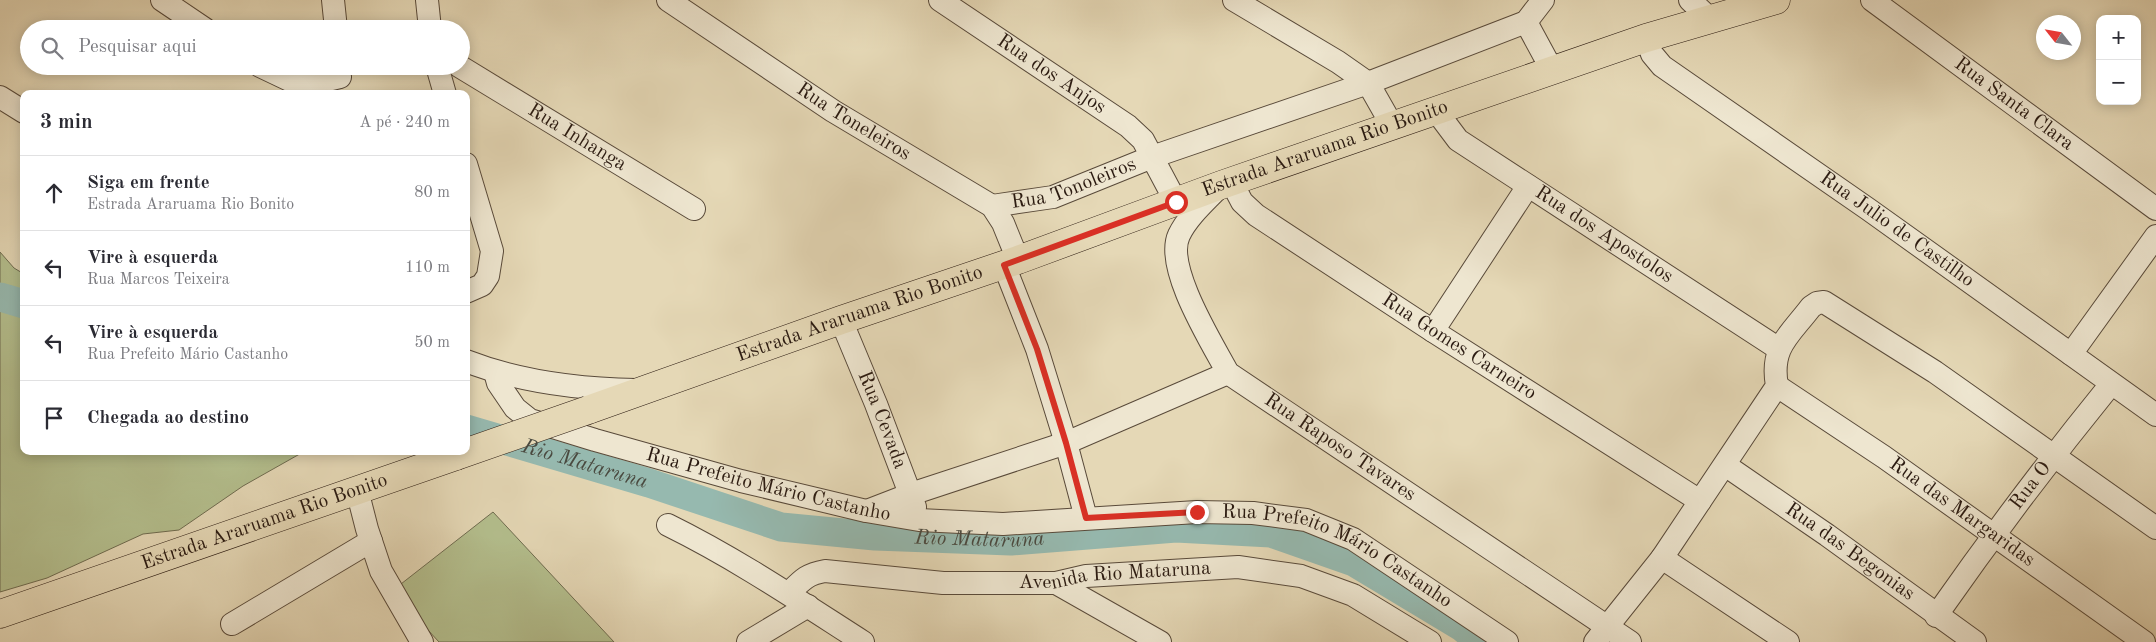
<!DOCTYPE html>
<html lang="pt">
<head>
<meta charset="utf-8">
<style>
  :root { --surface:#fff; --page:#f7f7f7; --text:#2b2b33; --muted:#7c7c81; --line:#e1e1e2 }
  body { margin:0; font-family:"Old Standard TT",serif; background:var(--page); color:var(--text) }
  .controls { position:absolute; right:15px; top:15px; display:grid; overflow:hidden; border-radius:10px; box-shadow:0 2px 12px #0003 }
  .controls button { width:45px; height:45px; display:grid; place-items:center; padding:0; border:0; border-bottom:1px solid var(--line); background:var(--surface); color:var(--text); font:25px sans-serif }
  .compass { position:absolute; left:2036px; top:15px; width:45px; height:45px; border-radius:50%; background:var(--surface); box-shadow:0 2px 12px #0003; rotate:301deg }
  .stop { position:absolute; width:15px; height:15px; margin:-11px; border:4px solid #d93025; border-radius:50%; background:#fff }
  .stop.end { background:#d93025; border-color:#fff; box-shadow:0 1px 5px #0008 }
  .list { margin:0; padding:0; list-style:none }
  h2 { display:flex; justify-content:space-between; align-items:center; height:65px; margin:0; padding:0 20px; font-size:21px }
  h2 small { font-size:16px; font-weight:400; color:var(--muted) }
  .list li { display:grid; grid-template-columns:32px 1fr auto; gap:15px; align-items:center; box-sizing:border-box; height:75px; padding:0 20px; border-top:1px solid var(--line) }
  .list b { display:block; font-size:19px; white-space:nowrap }
  .list p { margin:0; font-size:16px; white-space:nowrap; color:var(--muted) }
  .list em { font-size:16px; font-style:normal; color:var(--muted) }
  .icon { flex:none; width:28px; height:28px; fill:none; stroke:currentColor; stroke-width:2; stroke-linecap:round; stroke-linejoin:round }
  .map { position:relative; flex:none; width:2156px; height:642px; overflow:hidden }
  .search { position:absolute; background:var(--surface); box-shadow:0 2px 12px #0003; left:20px; top:20px; width:450px; height:55px; display:flex; align-items:center; gap:12px; box-sizing:border-box; padding:0 18px; border-radius:28px; color:var(--muted); font-size:19px }
  .panel { position:absolute; background:var(--surface); box-shadow:0 2px 12px #0003; left:20px; top:90px; width:450px; height:365px; border-radius:10px }
  .map>svg:first-child { display:block }
  .green { fill:#b4bf8e; stroke:#6f6c50 }
  .lines { fill:none; stroke-linecap:round; stroke-linejoin:round }
  .river { stroke:#96b9af; stroke-width:29 }
  .minor-casing { stroke:#594a3a; stroke-width:24 }
  .major-casing { stroke:#2a1a11; stroke-width:29 }
  .minor { stroke:#eee6d0; stroke-width:22 }
  .major { stroke:#e5d8b6; stroke-width:28 }
  .major-bridge-casing { stroke:#2a1a11; stroke-width:29; stroke-linecap:butt }
  .major-bridge { stroke:#e5d8b6; stroke-width:28 }
  .route { stroke:#d93025; stroke-width:6 }
  .labels { text-anchor:middle; dominant-baseline:central; stroke-width:4; stroke-linejoin:round; paint-order:stroke }
  .street-label { font-size:20px; fill:#2a1a11; stroke:#eee6d0 }
  .water-label { font-size:21px; font-style:italic; fill:#4a4a40; stroke:#eee6d0 }
</style>
</head>
<body>
<div class="map">
<svg width="2156" height="642" viewBox="0 0 2156 642">
  <rect width="100%" height="100%" fill="#e5d8b6"/>
  <filter id="stains"><feTurbulence type="fractalNoise" baseFrequency=".004" numOctaves="4"/><feColorMatrix values="0 0 0 0 .2 0 0 0 0 .09 0 0 0 0 .02 0 0 0 .5 -.17"/></filter>
  <radialGradient id="worn" r=".72"><stop offset=".6" stop-color="#630" stop-opacity="0"/><stop offset="1" stop-color="#630" stop-opacity=".3"/></radialGradient>
  <g class="green">
    <path d="M 0,252 L 14,268 L 24,274 L 24,451 L 305,451 L 243,486 L 179,530 L 143,534 L 47,578 L 0,592 Z"/>
    <path d="M 493,512 L 614,642 L 439,642 L 392,591 Z"/>
  </g>
  <g class="lines">
    <g class="river">
      <path d="M 0,297 L 24,304"/>
      <path id="s1" d="M 466,429 L 649,483 L 781,527 L 875,536 L 1011,541 L 1176,528 L 1271,533 L 1354,562 L 1462,627 L 1480,642"/>
    </g>
    <defs>
      <g id="minor">
        <path d="M 162,0 L 205,29"/>
        <path d="M 333,0 L 336,29"/>
        <path d="M 427,0 L 430,29"/>
        <path id="s2" d="M 668,0 L 833,111 L 992,206 L 1003,223 L 1018,260"/>
        <path id="s3" d="M 940,0 L 1128,126 L 1143,140 L 1176,202"/>
        <path d="M 1234,0 L 1338,62 L 1368,83 L 1393,127"/>
        <path d="M 1690,0 L 1710,19"/>
        <path id="s4" d="M 1872,0 L 2156,209"/>
        <path d="M 1526,22 L 1552,70"/>
        <path id="s5" d="M 1646,38 L 1652,54 L 1662,66 L 1868,209 L 2156,415"/>
        <path d="M 260,66 L 302,86 L 340,77"/>
        <path d="M 437,66 L 445,94"/>
        <path id="s6" d="M 459,66 L 694,209"/>
        <path d="M 0,97 L 24,112"/>
        <path id="s7" d="M 1437,112 L 1458,140 L 1779,349"/>
        <path d="M 466,164 L 492,251 L 488,276 L 482,285 L 466,292"/>
        <path id="s8" d="M 1231,181 L 1242,202 L 1256,215 L 1433,331 L 1700,501"/>
        <path id="s9" d="M 1221,185 C 1207,200 1188,216 1179,235 C 1164,267 1212,343 1228,373 L 1630,642"/>
        <path id="s10" d="M 992,206 L 1053,197 L 1152,157 L 1368,83 L 1526,22 L 1543,0"/>
        <path d="M 1004,265 L 1037,349 L 1066,443 L 1086,518"/>
        <path id="s11" d="M 841,320 L 876,404 L 915,507"/>
        <path d="M 1433,331 L 1528,186"/>
        <path d="M 2071,354 L 2156,236"/>
        <path d="M 466,361 C 520,382 579,389 636,390"/>
        <path id="s12" d="M 495,372 L 498,383 L 515,408 L 530,420 L 595,440 L 741,481 L 866,511 L 919,520 L 1003,524 L 1197,512 L 1253,513 L 1306,520 L 1353,539 L 1507,642"/>
        <path id="s13" d="M 1777,386 L 1884,457 L 2144,642"/>
        <path id="s14" d="M 1725,465 L 1827,535 L 1975,642"/>
        <path d="M 357,490 L 367,529 L 381,571 L 422,642"/>
        <path d="M 867,511 L 911,494 L 1066,443 L 1228,373"/>
        <path d="M 668,525 C 737,559 799,601 863,642"/>
        <path d="M 1662,558 L 1788,642"/>
        <path d="M 1056,583 L 1160,642"/>
        <path id="s15" d="M 789,593 C 802,580 807,574 825,571 L 943,583 L 1056,583 L 1086,576 L 1238,567 L 1301,576 L 1353,595 L 1430,642"/>
        <path id="s16" d="M 1936,616 C 1992,536 2050,459 2111,384"/>
        <path d="M 232,624 L 371,541"/>
        <path d="M 748,642 L 808,606"/>
        <path d="M 1595,642 L 1662,558 L 1777,386 C 1770,347 1789,336 1811,307 L 1817,303 L 1824,302 L 1935,372 L 2156,528"/>
      </g>
      <g id="major">
        <path id="s17" d="M 588,410 L 841,320 L 1018,260 L 1221,185 L 1646,38 L 1776,0"/>
        <path id="s18" d="M 0,614 L 456,456"/>
      </g>
    </defs>
    <use href="#minor" class="minor-casing"/>
    <use href="#major" class="major-casing"/>
    <use href="#minor" class="minor"/>
    <use href="#major" class="major"/>
    <defs>
      <path id="major-bridge" d="M 456,456 L 588,410"/>
    </defs>
    <use href="#major-bridge" class="major-bridge-casing"/>
    <use href="#major-bridge" class="major-bridge"/>
  </g>
  <g class="lines">
    <path class="route" d="M 1176,202 L 1004,265 L 1037,349 L 1066,443 L 1086,518 L 1197,512"/>
  </g>
  <g class="labels">
    <g class="street-label">
      <text stroke="none"><textPath href="#s3" startOffset="134">Rua dos Anjos</textPath></text>
      <text stroke="none"><textPath href="#s4" startOffset="176">Rua Santa Clara</textPath></text>
      <text stroke="none"><textPath href="#s2" startOffset="222">Rua Toneleiros</textPath></text>
      <text stroke="none"><textPath href="#s6" startOffset="138">Rua Inhanga</textPath></text>
      <text stroke="none"><textPath href="#s17" startOffset="782">Estrada Araruama Rio Bonito</textPath></text>
      <text stroke="none"><textPath href="#s10" startOffset="85">Rua Tonoleiros</textPath></text>
      <text stroke="none"><textPath href="#s5" startOffset="319">Rua Julio de Castilho</textPath></text>
      <text stroke="none"><textPath href="#s7" startOffset="209">Rua dos Apostolos</textPath></text>
      <text stroke="none"><textPath href="#s17" startOffset="288">Estrada Araruama Rio Bonito</textPath></text>
      <text stroke="none"><textPath href="#s8" startOffset="285">Rua Gomes Carneiro</textPath></text>
      <text stroke="none"><textPath href="#s11" startOffset="108">Rua Cevada</textPath></text>
      <text stroke="none"><textPath href="#s9" startOffset="350">Rua Raposo Tavares</textPath></text>
      <text stroke="none"><textPath href="#s12" startOffset="308">Rua Prefeito Mário Castanho</textPath></text>
      <text stroke="none"><textPath href="#s16" startOffset="161">Rua O</textPath></text>
      <text stroke="none"><textPath href="#s13" startOffset="224">Rua das Margaridas</textPath></text>
      <text stroke="none"><textPath href="#s18" startOffset="280">Estrada Araruama Rio Bonito</textPath></text>
      <text stroke="none"><textPath href="#s14" startOffset="152">Rua das Begonias</textPath></text>
      <text stroke="none"><textPath href="#s12" startOffset="892">Rua Prefeito Mário Castanho</textPath></text>
      <text stroke="none"><textPath href="#s15" startOffset="334">Avenida Rio Mataruna</textPath></text>
    </g>
    <g class="water-label">
      <text stroke="none"><textPath href="#s1" startOffset="124">Rio Mataruna</textPath></text>
      <text stroke="none"><textPath href="#s1" startOffset="529">Rio Mataruna</textPath></text>
    </g>
  </g>
  <rect width="100%" height="100%" filter="url(#stains)"/>
  <rect width="100%" height="100%" fill="url(#worn)"/>
</svg>
<div class="controls">
<button>+</button>
<button>−</button>
</div>
<svg class="compass" viewBox="-18 -18 36 36"><path d="M0-13l5 13h-10z" fill="#e53935"/><path d="M0 13l5-13h-10z" fill="#7c7c81"/></svg>
<div class="stop" style="left:1176px;top:202px"></div>
<div class="stop end" style="left:1197px;top:512px"></div>
<div class="search"><svg class="icon" aria-label="search" viewBox="0 0 24 24"><circle cx="10" cy="10" r="6"/><path d="M15 15l6 6"/></svg>Pesquisar aqui</div>
<section class="panel">
<h2>3 min<small>A pé · 240 m</small></h2>
<ul class="list">
<li><svg class="icon" aria-label="ahead" viewBox="0 0 24 24"><path d="M12 20V5M6 11l6-6 6 6"/></svg><div><b>Siga em frente</b><p>Estrada Araruama Rio Bonito</p></div><em>80 m</em></li>
<li><svg class="icon" aria-label="left" viewBox="0 0 24 24"><path d="M17 20v-9H6M10 6l-5 5 5 5"/></svg><div><b>Vire à esquerda</b><p>Rua Marcos Teixeira</p></div><em>110 m</em></li>
<li><svg class="icon" aria-label="left" viewBox="0 0 24 24"><path d="M17 20v-9H6M10 6l-5 5 5 5"/></svg><div><b>Vire à esquerda</b><p>Rua Prefeito Mário Castanho</p></div><em>50 m</em></li>
<li><svg class="icon" aria-label="arrive" viewBox="0 0 24 24"><path d="M6 21V4h12l-3 4 3 4H6"/></svg><div><b>Chegada ao destino</b></div></li>
</ul>
</section>
</div>
</body>
</html>
